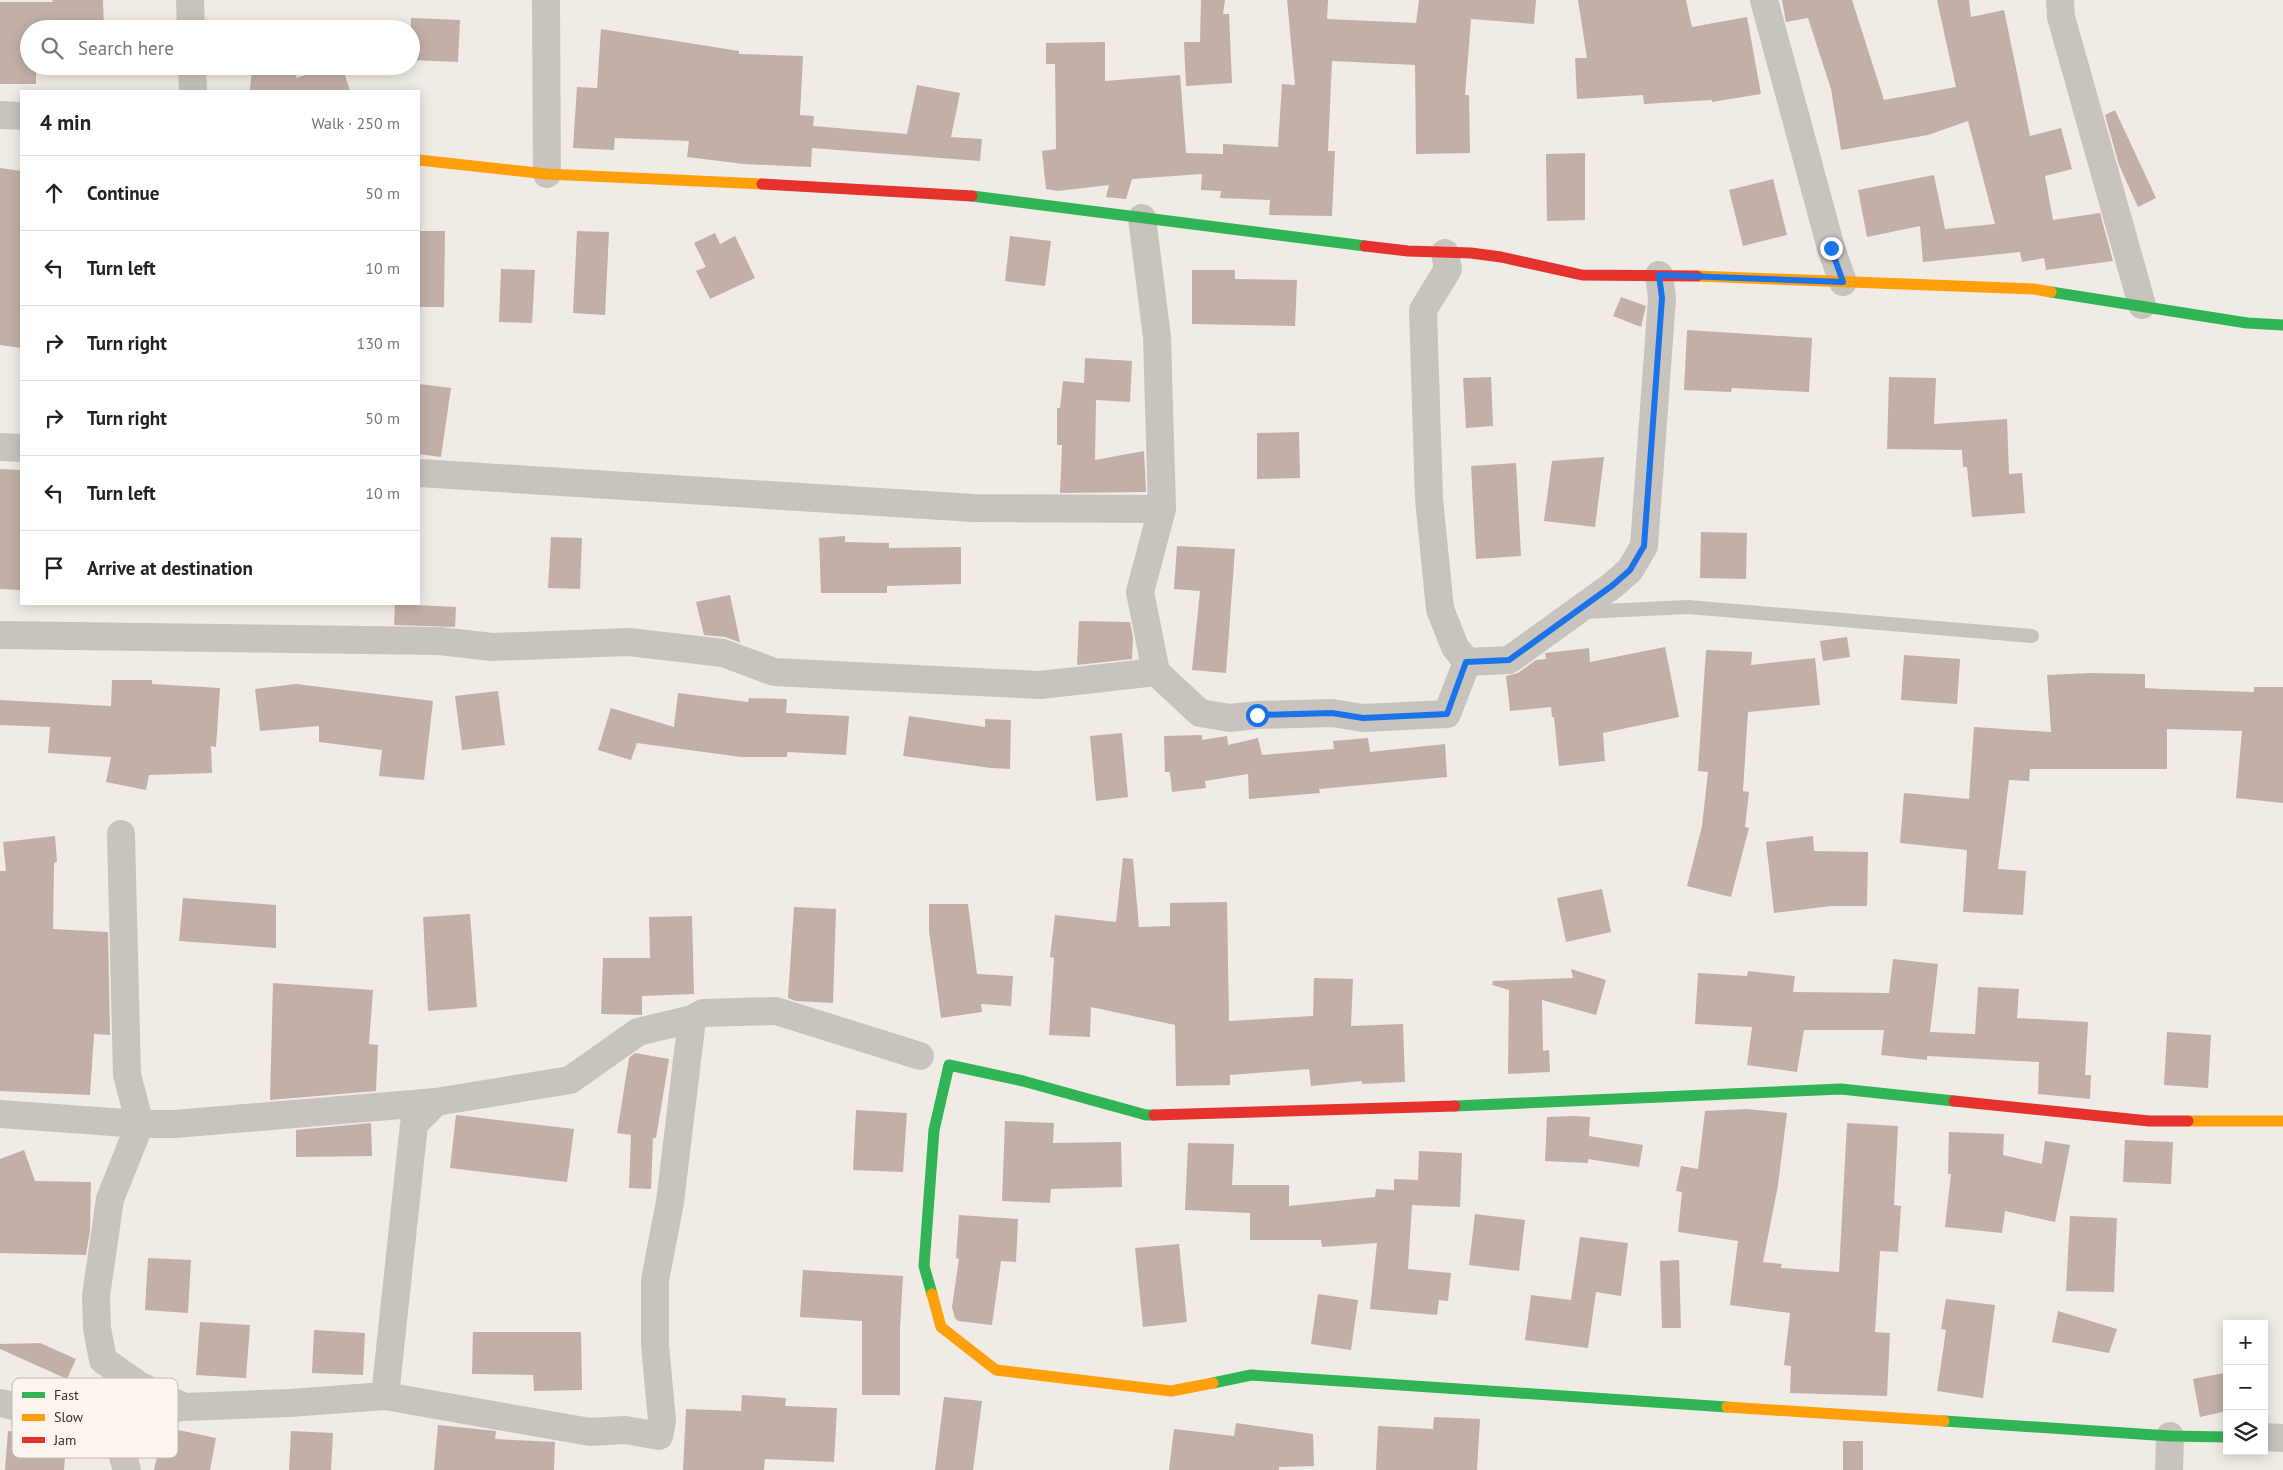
<!DOCTYPE html>
<html lang="en">
<head>
<meta charset="utf-8">
<style>
  :root { --surface:#fff; --page:#f6f6f6; --text:#222; --muted:#767676; --line:#e0e0e0 }
  body { margin:0; font-family:"PT Sans",sans-serif; background:var(--page); color:var(--text) }
  .controls { position:absolute; right:15px; bottom:15px; display:grid; overflow:hidden; border-radius:0px; box-shadow:0 2px 12px #0003 }
  .controls button { width:45px; height:45px; display:grid; place-items:center; padding:0; border:0; border-bottom:1px solid var(--line); background:var(--surface); color:var(--text); font:25px sans-serif }
  .stop { position:absolute; width:15px; height:15px; margin:-11px; border:4px solid #1a73e8; border-radius:50%; background:#fff }
  .stop.end { background:#1a73e8; border-color:#fff; box-shadow:0 1px 5px #0008 }
  .list { margin:0; padding:0; list-style:none }
  h2 { display:flex; justify-content:space-between; align-items:center; height:65px; margin:0; padding:0 20px; font-size:21px }
  h2 small { font-size:16px; font-weight:400; color:var(--muted) }
  .list li { display:grid; grid-template-columns:32px 1fr auto; gap:15px; align-items:center; box-sizing:border-box; height:75px; padding:0 20px; border-top:1px solid var(--line) }
  .list b { display:block; font-size:19px; white-space:nowrap }
  .list em { font-size:16px; font-style:normal; color:var(--muted) }
  .icon { flex:none; width:28px; height:28px; fill:none; stroke:currentColor; stroke-width:2; stroke-linecap:round; stroke-linejoin:round }
  .map { position:relative; flex:none; width:2283px; height:1470px; overflow:hidden }
  .search { position:absolute; background:var(--surface); box-shadow:0 2px 12px #0003; left:20px; top:20px; width:400px; height:55px; display:flex; align-items:center; gap:12px; box-sizing:border-box; padding:0 18px; border-radius:28px; color:var(--muted); font-size:19px }
  .panel { position:absolute; background:var(--surface); box-shadow:0 2px 12px #0003; left:20px; top:90px; width:400px; height:515px; border-radius:0px }
  .map>svg:first-child { display:block }
  .building { fill:#c3afa7 }
  .lines { fill:none; stroke-linecap:round; stroke-linejoin:round }
  .lane { stroke:#c9c3be; stroke-width:14 }
  .street { stroke:#c9c3be; stroke-width:28 }
  .fast { stroke:#30b455; stroke-width:11 }
  .slow { stroke:#ff9f0a; stroke-width:11 }
  .jam { stroke:#e5322d; stroke-width:11 }
  .route { stroke:#1a73e8; stroke-width:6 }
  .key { fill:#fbf5ee; stroke:#c1bab4; stroke-width:1 }
  .key-label { font-size:14px; fill:#3b302b }
</style>
</head>
<body>
<div class="map">
<svg width="2283" height="1470" viewBox="0 0 2283 1470">
  <rect width="100%" height="100%" fill="#f0ebe5"/>
  <g class="building">
    <path d="M 52,0 L 103,0 L 104,29 L 29,29 L 29,66 L 36,66 L 36,84 L 0,84 L 0,2 L 53,2 Z"/>
    <path d="M 1201,0 L 1225,0 L 1223,14 L 1229,14 L 1232,83 L 1186,86 L 1184,42 L 1200,42 Z"/>
    <path d="M 1287,0 L 1328,0 L 1327,19 L 1416,23 L 1419,0 L 1536,0 L 1534,24 L 1471,19 L 1465,95 L 1469,95 L 1470,153 L 1416,154 L 1415,65 L 1332,61 L 1328,151 L 1335,151 L 1332,216 L 1269,215 L 1270,200 L 1220,198 L 1221,191 L 1201,190 L 1202,174 L 1132,179 L 1126,199 L 1106,197 L 1109,185 L 1058,191 L 1046,189 L 1042,151 L 1056,149 L 1055,64 L 1046,64 L 1046,43 L 1105,42 L 1105,81 L 1180,75 L 1186,153 L 1223,154 L 1223,144 L 1278,147 L 1282,84 L 1295,85 Z"/>
    <path d="M 1578,0 L 1686,0 L 1692,27 L 1747,17 L 1761,94 L 1712,102 L 1712,100 L 1644,104 L 1643,95 L 1577,99 L 1575,58 L 1587,58 Z"/>
    <path d="M 1782,0 L 1852,0 L 1884,100 L 1956,87 L 1937,0 L 1969,0 L 1971,17 L 2004,10 L 2030,136 L 2061,128 L 2072,169 L 2045,176 L 2053,220 L 2100,213 L 2113,261 L 2046,270 L 2044,258 L 2022,262 L 2020,252 L 1923,262 L 1920,226 L 1867,237 L 1858,190 L 1934,175 L 1945,229 L 1995,224 L 1968,121 L 1928,135 L 1841,150 L 1831,89 L 1808,18 L 1786,22 Z"/>
    <path d="M 411,18 L 460,20 L 458,62 L 411,60 Z"/>
    <path d="M 601,29 L 739,51 L 739,54 L 803,56 L 800,115 L 814,116 L 813,126 L 907,134 L 917,85 L 960,93 L 951,137 L 982,139 L 980,161 L 812,148 L 811,167 L 744,164 L 687,157 L 689,141 L 615,138 L 614,150 L 573,148 L 577,87 L 597,88 Z"/>
    <path d="M 252,66 L 297,66 L 296,78 L 335,66 L 342,66 L 350,91 L 250,91 Z"/>
    <path d="M 2115,110 L 2156,198 L 2138,207 L 2119,165 L 2105,115 Z"/>
    <path d="M 1585,153 L 1585,220 L 1547,221 L 1546,154 Z"/>
    <path d="M 0,168 L 21,171 L 21,348 L 0,345 Z"/>
    <path d="M 1773,179 L 1787,235 L 1743,246 L 1729,190 Z"/>
    <path d="M 419,231 L 445,231 L 444,307 L 419,307 Z"/>
    <path d="M 577,231 L 609,232 L 605,315 L 573,313 Z"/>
    <path d="M 715,233 L 720,244 L 735,236 L 755,278 L 710,299 L 696,271 L 706,267 L 694,243 Z"/>
    <path d="M 1010,236 L 1051,241 L 1045,286 L 1005,281 Z"/>
    <path d="M 501,269 L 535,270 L 532,323 L 499,322 Z"/>
    <path d="M 1192,270 L 1235,270 L 1235,279 L 1297,280 L 1295,326 L 1192,324 Z"/>
    <path d="M 1621,297 L 1646,306 L 1641,327 L 1613,316 Z"/>
    <path d="M 1687,330 L 1812,338 L 1809,392 L 1732,388 L 1731,392 L 1684,390 Z"/>
    <path d="M 1085,358 L 1132,361 L 1130,402 L 1096,400 L 1095,460 L 1144,451 L 1146,492 L 1060,493 L 1062,445 L 1057,445 L 1057,408 L 1060,408 L 1063,381 L 1084,383 Z"/>
    <path d="M 1491,377 L 1493,426 L 1466,428 L 1463,378 Z"/>
    <path d="M 1889,377 L 1936,378 L 1934,424 L 2007,419 L 2009,474 L 2022,473 L 2025,513 L 1972,517 L 1967,467 L 1963,467 L 1962,450 L 1887,449 Z"/>
    <path d="M 419,384 L 451,388 L 441,457 L 419,454 Z"/>
    <path d="M 1299,432 L 1300,478 L 1257,479 L 1257,433 Z"/>
    <path d="M 1604,457 L 1595,527 L 1544,521 L 1552,461 Z"/>
    <path d="M 1516,463 L 1521,556 L 1476,559 L 1471,466 Z"/>
    <path d="M 0,469 L 21,470 L 21,590 L 0,589 Z"/>
    <path d="M 1701,532 L 1747,533 L 1746,579 L 1700,578 Z"/>
    <path d="M 845,536 L 845,542 L 889,543 L 889,548 L 961,547 L 961,584 L 887,586 L 887,593 L 821,593 L 819,538 Z"/>
    <path d="M 551,537 L 582,538 L 580,589 L 548,588 Z"/>
    <path d="M 1177,546 L 1235,549 L 1226,673 L 1192,670 L 1200,591 L 1174,589 Z"/>
    <path d="M 730,595 L 740,642 L 739,642 L 725,637 L 704,635 L 696,602 Z"/>
    <path d="M 395,604 L 456,607 L 455,627 L 394,625 Z"/>
    <path d="M 1079,621 L 1130,622 L 1133,637 L 1132,659 L 1077,665 Z"/>
    <path d="M 1847,637 L 1850,657 L 1823,661 L 1820,641 Z"/>
    <path d="M 1665,647 L 1679,717 L 1603,733 L 1605,761 L 1559,766 L 1554,717 L 1552,717 L 1551,707 L 1510,711 L 1506,676 L 1518,673 L 1536,660 L 1546,659 L 1545,653 L 1589,648 L 1590,662 Z"/>
    <path d="M 1706,650 L 1752,652 L 1751,665 L 1815,658 L 1820,705 L 1748,712 L 1743,791 L 1749,792 L 1745,827 L 1749,828 L 1731,897 L 1687,886 L 1702,826 L 1708,772 L 1698,771 Z"/>
    <path d="M 1904,655 L 1960,659 L 1957,704 L 1901,700 Z"/>
    <path d="M 2091,673 L 2145,674 L 2145,688 L 2163,689 L 2254,692 L 2254,687 L 2283,687 L 2283,803 L 2236,798 L 2242,731 L 2167,729 L 2167,769 L 2030,769 L 2029,781 L 2009,780 L 1998,869 L 2026,871 L 2023,915 L 1963,912 L 1967,850 L 1900,843 L 1904,793 L 1969,799 L 1974,727 L 2051,732 L 2047,675 Z"/>
    <path d="M 112,680 L 152,680 L 152,684 L 220,688 L 216,747 L 211,746 L 212,773 L 149,775 L 146,790 L 106,782 L 111,757 L 48,753 L 50,727 L 0,725 L 0,700 L 111,706 Z"/>
    <path d="M 296,684 L 433,701 L 424,780 L 379,776 L 382,750 L 319,742 L 319,726 L 260,731 L 255,689 Z"/>
    <path d="M 498,691 L 505,745 L 462,750 L 455,696 Z"/>
    <path d="M 678,693 L 748,702 L 749,698 L 787,699 L 786,713 L 849,716 L 846,755 L 787,752 L 787,757 L 741,757 L 637,743 L 631,760 L 598,750 L 611,708 L 674,727 Z"/>
    <path d="M 909,716 L 985,727 L 985,719 L 1011,720 L 1010,769 L 991,768 L 903,756 Z"/>
    <path d="M 1122,733 L 1128,797 L 1096,801 L 1090,736 Z"/>
    <path d="M 1202,735 L 1202,740 L 1227,736 L 1228,745 L 1258,738 L 1262,755 L 1334,749 L 1333,741 L 1368,738 L 1370,752 L 1445,744 L 1447,777 L 1319,789 L 1320,793 L 1249,799 L 1248,774 L 1205,781 L 1206,788 L 1172,792 L 1170,772 L 1165,772 L 1164,736 Z"/>
    <path d="M 55,836 L 57,862 L 54,863 L 53,929 L 108,932 L 110,1035 L 94,1034 L 90,1095 L 0,1091 L 0,871 L 6,871 L 3,842 Z"/>
    <path d="M 1813,836 L 1814,851 L 1868,852 L 1867,906 L 1831,906 L 1774,913 L 1766,842 Z"/>
    <path d="M 1123,858 L 1133,859 L 1139,927 L 1170,926 L 1170,903 L 1227,902 L 1229,1021 L 1313,1016 L 1314,978 L 1353,979 L 1351,1026 L 1403,1024 L 1405,1082 L 1362,1084 L 1362,1081 L 1311,1086 L 1309,1069 L 1230,1075 L 1230,1085 L 1176,1086 L 1175,1025 L 1091,1007 L 1090,1037 L 1049,1035 L 1054,958 L 1050,957 L 1055,915 L 1116,922 Z"/>
    <path d="M 1602,889 L 1611,932 L 1566,942 L 1557,898 Z"/>
    <path d="M 183,898 L 276,905 L 276,948 L 179,941 Z"/>
    <path d="M 929,904 L 968,904 L 977,974 L 1013,976 L 1011,1006 L 981,1004 L 982,1012 L 941,1018 L 929,931 Z"/>
    <path d="M 794,907 L 836,909 L 833,1003 L 796,1001 L 788,998 Z"/>
    <path d="M 470,914 L 477,1007 L 428,1011 L 423,917 Z"/>
    <path d="M 692,916 L 694,994 L 642,996 L 642,1015 L 601,1014 L 603,958 L 650,958 L 649,917 Z"/>
    <path d="M 1893,959 L 1938,964 L 1930,1032 L 1975,1034 L 1978,987 L 2019,989 L 2017,1018 L 2088,1022 L 2085,1075 L 2091,1075 L 2090,1099 L 2038,1094 L 2039,1062 L 1927,1056 L 1927,1060 L 1881,1055 L 1884,1030 L 1804,1030 L 1797,1072 L 1747,1065 L 1752,1027 L 1695,1024 L 1698,973 L 1747,976 L 1748,971 L 1795,976 L 1793,992 L 1889,993 Z"/>
    <path d="M 1571,969 L 1606,980 L 1596,1015 L 1542,1000 L 1543,1051 L 1549,1050 L 1550,1072 L 1508,1074 L 1509,990 L 1492,985 L 1493,981 L 1573,978 Z"/>
    <path d="M 273,983 L 373,990 L 369,1044 L 378,1045 L 376,1091 L 270,1100 Z"/>
    <path d="M 2167,1032 L 2211,1035 L 2208,1088 L 2164,1085 Z"/>
    <path d="M 635,1053 L 669,1059 L 656,1138 L 653,1138 L 651,1189 L 629,1188 L 631,1135 L 617,1133 L 629,1058 Z"/>
    <path d="M 1747,1109 L 1787,1113 L 1778,1185 L 1763,1262 L 1782,1264 L 1781,1268 L 1839,1272 L 1847,1123 L 1898,1126 L 1894,1205 L 1901,1206 L 1898,1252 L 1880,1251 L 1875,1332 L 1890,1333 L 1887,1396 L 1790,1393 L 1791,1366 L 1784,1365 L 1790,1313 L 1730,1305 L 1738,1241 L 1678,1232 L 1682,1192 L 1676,1191 L 1681,1166 L 1698,1169 L 1705,1111 Z"/>
    <path d="M 856,1110 L 907,1113 L 903,1172 L 853,1170 Z"/>
    <path d="M 456,1115 L 574,1129 L 567,1182 L 450,1168 Z"/>
    <path d="M 1574,1116 L 1590,1117 L 1589,1136 L 1643,1145 L 1639,1167 L 1588,1159 L 1588,1163 L 1545,1161 L 1547,1117 Z"/>
    <path d="M 1005,1121 L 1054,1123 L 1053,1143 L 1121,1142 L 1122,1187 L 1051,1189 L 1050,1203 L 1002,1201 Z"/>
    <path d="M 371,1123 L 372,1156 L 296,1157 L 296,1130 Z"/>
    <path d="M 1949,1132 L 2004,1134 L 2003,1155 L 2042,1164 L 2045,1141 L 2070,1145 L 2055,1222 L 2005,1211 L 2002,1233 L 1945,1227 L 1951,1174 L 1948,1174 Z"/>
    <path d="M 2125,1140 L 2173,1142 L 2171,1184 L 2123,1182 Z"/>
    <path d="M 1188,1143 L 1234,1144 L 1232,1185 L 1289,1185 L 1289,1206 L 1375,1197 L 1376,1189 L 1394,1190 L 1394,1179 L 1418,1180 L 1419,1151 L 1462,1153 L 1460,1207 L 1412,1205 L 1408,1269 L 1451,1273 L 1448,1301 L 1439,1300 L 1437,1315 L 1370,1309 L 1377,1243 L 1322,1247 L 1321,1240 L 1250,1240 L 1250,1213 L 1185,1210 Z"/>
    <path d="M 24,1150 L 35,1181 L 91,1182 L 90,1230 L 86,1255 L 0,1253 L 0,1159 Z"/>
    <path d="M 1475,1214 L 1525,1220 L 1519,1271 L 1469,1265 Z"/>
    <path d="M 959,1215 L 1018,1219 L 1016,1262 L 1001,1261 L 992,1325 L 958,1321 L 955,1318 L 952,1307 L 959,1259 L 956,1258 Z"/>
    <path d="M 2070,1216 L 2117,1218 L 2114,1292 L 2066,1291 Z"/>
    <path d="M 1580,1237 L 1628,1243 L 1621,1296 L 1596,1292 L 1588,1348 L 1525,1340 L 1531,1295 L 1571,1300 Z"/>
    <path d="M 1179,1244 L 1187,1322 L 1143,1327 L 1135,1248 Z"/>
    <path d="M 148,1258 L 191,1260 L 188,1313 L 145,1310 Z"/>
    <path d="M 1679,1260 L 1681,1328 L 1662,1328 L 1660,1261 Z"/>
    <path d="M 803,1270 L 903,1276 L 900,1328 L 900,1395 L 862,1395 L 862,1321 L 800,1317 Z"/>
    <path d="M 1318,1294 L 1358,1300 L 1351,1350 L 1311,1344 Z"/>
    <path d="M 1946,1299 L 1995,1305 L 1983,1398 L 1937,1391 L 1946,1330 L 1941,1329 Z"/>
    <path d="M 2058,1311 L 2117,1329 L 2109,1353 L 2052,1342 Z"/>
    <path d="M 200,1322 L 250,1325 L 246,1378 L 196,1375 Z"/>
    <path d="M 314,1330 L 365,1333 L 363,1375 L 312,1373 Z"/>
    <path d="M 473,1332 L 581,1332 L 582,1390 L 534,1391 L 533,1375 L 472,1374 Z"/>
    <path d="M 40,1343 L 76,1359 L 67,1379 L 0,1349 L 0,1344 Z"/>
    <path d="M 2224,1373 L 2227,1389 L 2227,1411 L 2200,1417 L 2193,1379 Z"/>
    <path d="M 742,1395 L 786,1398 L 785,1406 L 837,1408 L 834,1462 L 765,1459 L 764,1470 L 683,1470 L 686,1409 L 741,1411 Z"/>
    <path d="M 944,1397 L 982,1401 L 973,1470 L 935,1470 Z"/>
    <path d="M 1434,1417 L 1480,1419 L 1477,1470 L 1376,1470 L 1378,1426 L 1433,1429 Z"/>
    <path d="M 1236,1423 L 1313,1434 L 1314,1466 L 1279,1467 L 1279,1470 L 1169,1470 L 1174,1429 L 1234,1436 Z"/>
    <path d="M 438,1425 L 496,1431 L 495,1439 L 555,1442 L 554,1470 L 434,1470 Z"/>
    <path d="M 164,1427 L 216,1438 L 210,1470 L 154,1470 Z"/>
    <path d="M 8,1431 L 67,1435 L 64,1470 L 5,1470 Z"/>
    <path d="M 291,1431 L 333,1433 L 331,1470 L 289,1470 Z"/>
    <rect x="1843" y="1441" width="20" height="29"/>
  </g>
  <g class="lines">
    <path class="lane" d="M 1583,612 L 1688,607 L 2032,636"/>
    <g class="street">
      <path d="M 190,0 L 191,29"/>
      <path d="M 546,0 L 547,174"/>
      <path d="M 1764,0 L 1831,248 L 1843,282"/>
      <path d="M 2060,0 L 2061,17 L 2142,305"/>
      <path d="M 192,66 L 193,91"/>
      <path d="M 0,115 L 21,116"/>
      <path d="M 1142,218 L 1157,337 L 1162,509 L 1140,592 L 1156,672 L 1200,713 L 1230,718 L 1257,715 L 1332,713 L 1363,718 L 1447,714 L 1467,662 L 1509,660 L 1613,585 L 1630,570 L 1644,546 L 1662,298 L 1659,275"/>
      <path d="M 1445,253 L 1448,269 L 1423,310 L 1429,499 L 1440,609 L 1455,647 L 1467,662"/>
      <path d="M 0,447 L 21,448"/>
      <path d="M 419,473 L 974,508 L 1162,509"/>
      <path d="M 0,635 L 439,641 L 492,647 L 629,642 L 723,653 L 774,672 L 1040,685 L 1156,672"/>
      <path d="M 121,834 L 127,1075 L 140,1124 L 110,1199 L 96,1296 L 97,1328 L 103,1360 L 140,1386 L 184,1407"/>
      <path d="M 436,1102 L 570,1080 L 638,1032 L 692,1019 L 703,1013 L 776,1011 L 920,1056"/>
      <path d="M 0,1114 L 140,1124 L 175,1124 L 436,1102 L 414,1124 L 385,1396"/>
      <path d="M 0,1403 L 52,1415 L 111,1417 L 184,1407 L 290,1403 L 385,1396 L 590,1432 L 625,1430 L 659,1436 L 662,1421 L 655,1345 L 655,1280 L 670,1202 L 692,1019"/>
      <path d="M 111,1417 L 127,1470"/>
      <path d="M 2264,1437 L 2283,1438"/>
      <path d="M 2169,1470 L 2170,1436"/>
    </g>
    <g class="fast">
      <path d="M 972,196 L 1365,246"/>
      <path d="M 2051,292 L 2247,323 L 2283,325"/>
      <path d="M 1455,1106 L 1841,1089 L 1954,1101"/>
      <path d="M 932,1294 L 924,1266 L 934,1130 L 949,1065 L 1023,1081 L 1146,1115 L 1154,1115"/>
      <path d="M 1213,1383 L 1251,1375 L 1727,1407"/>
      <path d="M 1944,1421 L 2170,1436 L 2227,1437"/>
    </g>
    <g class="slow">
      <path d="M 419,160 L 547,174 L 762,184"/>
      <path d="M 1697,276 L 2034,289 L 2051,292"/>
      <path d="M 2188,1121 L 2283,1121"/>
      <path d="M 932,1294 L 941,1327 L 996,1370 L 1171,1391 L 1213,1383"/>
      <path d="M 1727,1407 L 1944,1421"/>
    </g>
    <g class="jam">
      <path d="M 762,184 L 972,196"/>
      <path d="M 1365,246 L 1408,251 L 1471,253 L 1501,257 L 1582,275 L 1697,276"/>
      <path d="M 1954,1101 L 2149,1121 L 2188,1121"/>
      <path d="M 1154,1115 L 1455,1106"/>
    </g>
  </g>
  <g class="lines">
    <path class="route" d="M 1257,715 L 1332,713 L 1363,718 L 1447,714 L 1466,662 L 1509,660 L 1613,585 L 1630,570 L 1644,546 L 1662,298 L 1659,275 L 1843,282 L 1831,248"/>
  </g>
  <rect x="12" y="1378" width="166" height="80" rx="8" class="key"/>
  <rect x="22" y="1392" width="23" height="6" fill="#30b455"/>
  <rect x="22" y="1414" width="23" height="7" fill="#ff9f0a"/>
  <rect x="22" y="1437" width="23" height="6" fill="#e5322d"/>
  <g class="key-label">
    <text x="54" y="1400">Fast</text>
    <text x="54" y="1422">Slow</text>
    <text x="54" y="1445">Jam</text>
  </g>
</svg>
<div class="controls">
<button>+</button>
<button>−</button>
<button><svg class="icon" aria-label="layers" viewBox="0 0 24 24"><path d="M12 4l9 5-9 5-9-5zM3 14l9 5 9-5"/></svg></button>
</div>
<div class="stop" style="left:1257px;top:715px"></div>
<div class="stop end" style="left:1831px;top:248px"></div>
<div class="search"><svg class="icon" aria-label="search" viewBox="0 0 24 24"><circle cx="10" cy="10" r="6"/><path d="M15 15l6 6"/></svg>Search here</div>
<section class="panel">
<h2>4 min<small>Walk · 250 m</small></h2>
<ul class="list">
<li><svg class="icon" aria-label="ahead" viewBox="0 0 24 24"><path d="M12 20V5M6 11l6-6 6 6"/></svg><div><b>Continue</b></div><em>50 m</em></li>
<li><svg class="icon" aria-label="left" viewBox="0 0 24 24"><path d="M17 20v-9H6M10 6l-5 5 5 5"/></svg><div><b>Turn left</b></div><em>10 m</em></li>
<li><svg class="icon" aria-label="right" viewBox="0 0 24 24"><path d="M7 20v-9h11M14 6l5 5-5 5"/></svg><div><b>Turn right</b></div><em>130 m</em></li>
<li><svg class="icon" aria-label="right" viewBox="0 0 24 24"><path d="M7 20v-9h11M14 6l5 5-5 5"/></svg><div><b>Turn right</b></div><em>50 m</em></li>
<li><svg class="icon" aria-label="left" viewBox="0 0 24 24"><path d="M17 20v-9H6M10 6l-5 5 5 5"/></svg><div><b>Turn left</b></div><em>10 m</em></li>
<li><svg class="icon" aria-label="arrive" viewBox="0 0 24 24"><path d="M6 21V4h12l-3 4 3 4H6"/></svg><div><b>Arrive at destination</b></div></li>
</ul>
</section>
</div>
</body>
</html>
